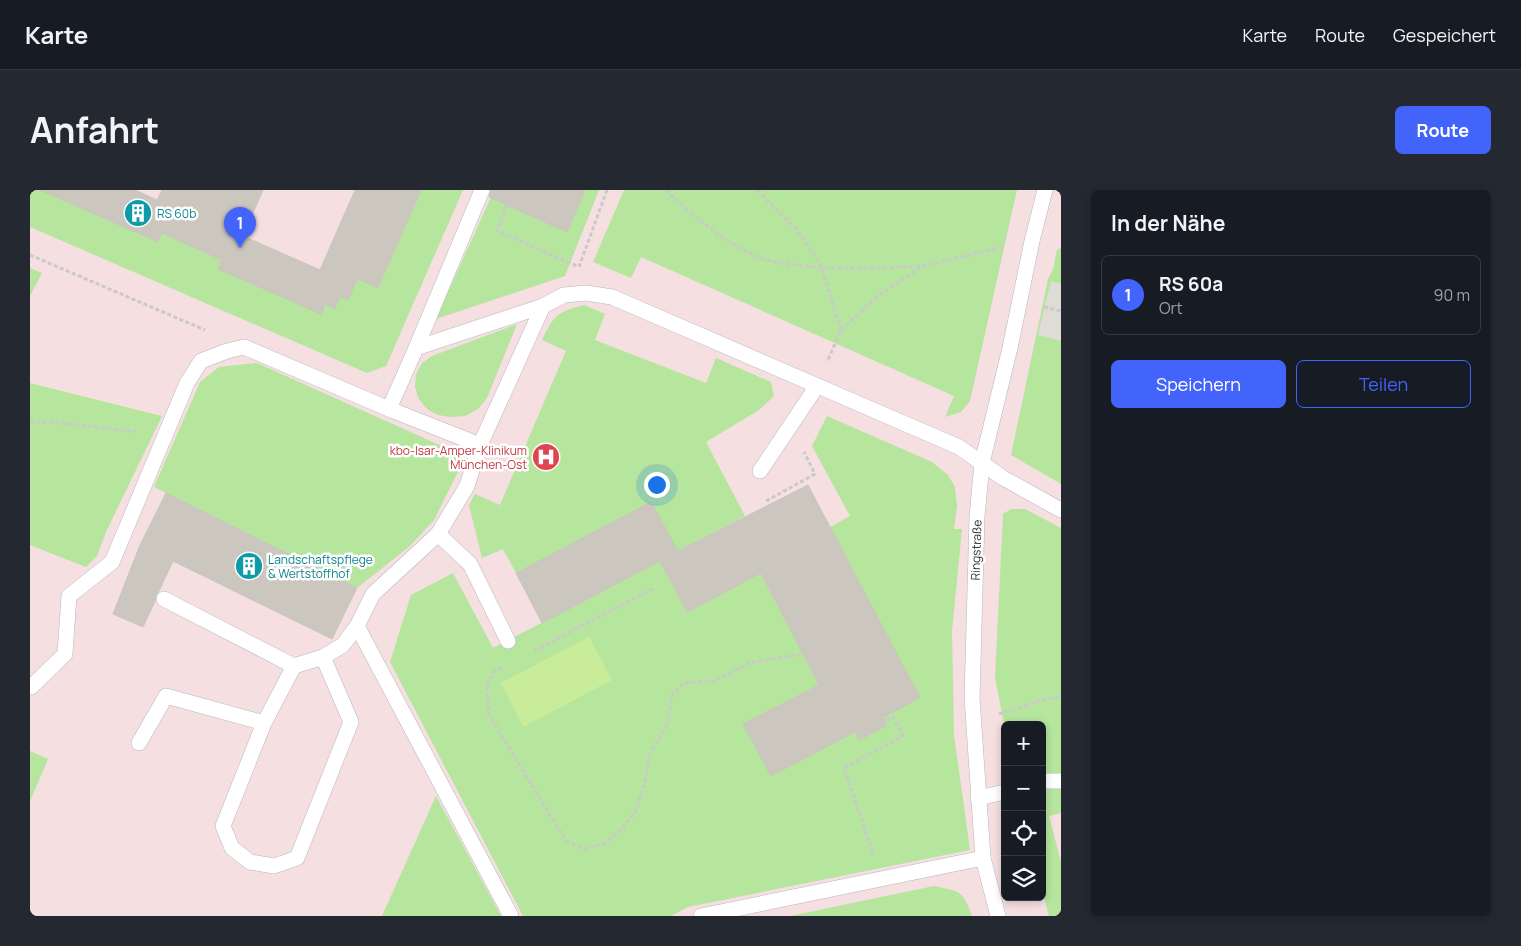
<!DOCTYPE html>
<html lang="de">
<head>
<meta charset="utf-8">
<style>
  :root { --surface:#171b24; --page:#242831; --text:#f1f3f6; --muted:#9ea1a6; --line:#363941; --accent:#4264fb }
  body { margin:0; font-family:Manrope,sans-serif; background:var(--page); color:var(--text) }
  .controls { position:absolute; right:15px; bottom:15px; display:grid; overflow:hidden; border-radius:8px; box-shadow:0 2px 8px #0003 }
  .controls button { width:45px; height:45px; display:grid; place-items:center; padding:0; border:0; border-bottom:1px solid var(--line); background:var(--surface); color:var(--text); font:25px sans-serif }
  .you { position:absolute; left:626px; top:294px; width:18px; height:18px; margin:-12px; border:4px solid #fff; border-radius:50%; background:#1a73e8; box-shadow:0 0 0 8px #1a73e833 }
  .badge { display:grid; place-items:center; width:32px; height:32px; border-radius:50%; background:var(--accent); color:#fff; font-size:16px; font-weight:700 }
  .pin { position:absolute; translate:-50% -41px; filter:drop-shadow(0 1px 2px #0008) }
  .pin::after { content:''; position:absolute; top:26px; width:18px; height:15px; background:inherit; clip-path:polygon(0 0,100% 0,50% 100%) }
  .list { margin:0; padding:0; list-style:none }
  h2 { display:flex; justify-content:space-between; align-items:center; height:65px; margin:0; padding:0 20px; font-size:21px }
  h2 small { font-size:16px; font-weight:400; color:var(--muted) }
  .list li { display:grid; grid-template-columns:32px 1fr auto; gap:15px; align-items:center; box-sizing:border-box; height:80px; margin:0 10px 10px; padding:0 10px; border:1px solid var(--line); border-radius:8px }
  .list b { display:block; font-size:19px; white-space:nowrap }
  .list p { margin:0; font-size:16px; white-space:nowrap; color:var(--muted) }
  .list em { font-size:16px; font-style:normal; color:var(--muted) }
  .actions { display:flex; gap:10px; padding:15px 20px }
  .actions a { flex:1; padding:11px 0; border:1px solid var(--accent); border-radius:8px; text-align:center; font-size:18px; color:var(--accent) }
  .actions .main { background:var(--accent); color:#fff }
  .icon { flex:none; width:28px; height:28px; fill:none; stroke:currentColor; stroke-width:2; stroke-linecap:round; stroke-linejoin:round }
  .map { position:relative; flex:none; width:1031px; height:726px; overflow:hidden; border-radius:8px }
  header { display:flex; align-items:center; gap:30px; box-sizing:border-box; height:70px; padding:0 25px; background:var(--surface); border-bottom:1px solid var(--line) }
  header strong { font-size:24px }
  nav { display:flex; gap:28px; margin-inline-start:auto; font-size:18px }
  .intro { display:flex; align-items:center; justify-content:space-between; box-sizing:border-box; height:120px; padding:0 30px }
  h1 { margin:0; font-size:35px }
  .button { padding:12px 22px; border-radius:8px; background:var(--accent); color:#fff; font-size:18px; font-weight:700 }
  main { display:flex; gap:30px; padding:0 30px }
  aside { flex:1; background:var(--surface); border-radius:8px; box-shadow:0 2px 8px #0003 }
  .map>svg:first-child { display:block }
  .medical { fill:#f5dfe0; fill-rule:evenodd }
  .green { fill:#b6e59e }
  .pitch { fill:#c9ec9a }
  .plaza { fill:#dfdcd8 }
  .building { fill:#cbc7bf; stroke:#cbc5ba }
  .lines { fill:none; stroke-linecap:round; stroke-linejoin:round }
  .service-casing { stroke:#b4b7c1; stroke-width:16 }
  .path { stroke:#c9c9c9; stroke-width:3; stroke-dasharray:4 2.5; stroke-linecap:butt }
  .service { stroke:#fff; stroke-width:15 }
  .labels { text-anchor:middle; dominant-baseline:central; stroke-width:5; stroke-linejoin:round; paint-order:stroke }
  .culture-label { font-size:12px; fill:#0d838f; stroke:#fff; text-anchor:start }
  .health-label { font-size:12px; fill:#be3a42; stroke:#fff; text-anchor:end }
  .street-label { font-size:12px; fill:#2e2e2e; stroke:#fff }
</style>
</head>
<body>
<header>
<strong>Karte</strong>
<nav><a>Karte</a><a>Route</a><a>Gespeichert</a></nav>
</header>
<div class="intro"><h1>Anfahrt</h1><a class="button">Route</a></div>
<main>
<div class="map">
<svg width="1031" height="726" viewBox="0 0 1031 726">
  <rect width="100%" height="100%" fill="#efe9e1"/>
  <path class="medical" d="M 0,0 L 1031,0 L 1031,726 L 0,726 ZM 975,535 L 1012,535 L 1012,707 L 975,707 Z"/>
  <g class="green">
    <path d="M 0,0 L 29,0 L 26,7 L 128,52 L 133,42 L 192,70 L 305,119 L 310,106 L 318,110 L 327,89 L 348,98 L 391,0 L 433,0 L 356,176 L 337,183 L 0,37 Z"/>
    <path d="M 555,0 L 569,0 L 535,86 L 406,129 L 461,7 L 537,42 Z"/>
    <path d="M 594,0 L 987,0 L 940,211 L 931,222 L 915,227 L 924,206 L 611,67 L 601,88 L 563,72 Z"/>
    <path d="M 1031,58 L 1031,294 L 981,265 L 1018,89 L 1023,79 L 1027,60 Z"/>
    <path d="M 0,78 L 12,83 L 0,106 Z"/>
    <path d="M 554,115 L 575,124 L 565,150 L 676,193 L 686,168 L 741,192 L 744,206 L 729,220 L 676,252 L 715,326 L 648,361 L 486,383 L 473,359 L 452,368 L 439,315 L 445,304 L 470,315 L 536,161 L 512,150 C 524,125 527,122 554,115 Z"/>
    <path d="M 487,134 L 457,208 L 448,219 L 435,226 L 420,227 L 408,225 L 397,219 L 388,208 L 385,196 L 386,184 L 392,173 L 402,166 Z"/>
    <path d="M 227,173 L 425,262 L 431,268 L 430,278 L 404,330 L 380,356 L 327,398 L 124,297 L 170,192 L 189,177 Z"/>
    <path d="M 0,193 L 132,226 L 76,342 L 67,366 L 56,377 L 0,355 Z"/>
    <path d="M 797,226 L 902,272 L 918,285 L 925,297 L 927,316 L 924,339 L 932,339 L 922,441 L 924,545 L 940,660 L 658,717 L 641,726 L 493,726 L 360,472 L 381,405 L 423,383 L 463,458 L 630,371 L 657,422 L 731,383 L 789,495 L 714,534 L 741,585 L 825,542 L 857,534 L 853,527 L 800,337 L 820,326 L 782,256 Z"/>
    <path d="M 981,319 L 995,319 L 1031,338 L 1031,623 L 1019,626 L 1031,672 L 1031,726 L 1019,726 L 1012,700 L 1012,535 L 975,535 L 975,539 L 965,488 L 973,324 Z"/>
    <path d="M 0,561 L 18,569 L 0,611 Z"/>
    <path d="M 406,606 L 471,726 L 352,726 Z"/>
    <path d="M 904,696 C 931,702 932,699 942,726 L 760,726 Z"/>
  </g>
  <path class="pitch" d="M 559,447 L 582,490 L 493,537 L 471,493 Z"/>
  <path class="plaza" d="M 1021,91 L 1031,94 L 1031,151 L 1008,145 Z"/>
  <g class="building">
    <path d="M 10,0 L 105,0 L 127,10 L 132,0 L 233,0 L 213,46 L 290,80 L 325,0 L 391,0 L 348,98 L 327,89 L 318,110 L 310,106 L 305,119 L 295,114 L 291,124 L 188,79 L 192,70 L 132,43 L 128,52 Z"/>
    <path d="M 461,0 L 555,0 L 537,42 L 459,7 Z"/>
    <path d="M 778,295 L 890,508 L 853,527 L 857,535 L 829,550 L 825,542 L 741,586 L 713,534 L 789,495 L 731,383 L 657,422 L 630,371 L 512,433 L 486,383 L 621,312 L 648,361 Z"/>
    <path d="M 136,303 L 327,398 L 302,449 L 143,371 L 129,401 L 126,405 L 125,411 L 113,437 L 83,424 L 110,355 Z"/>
  </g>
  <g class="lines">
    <defs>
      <g id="service">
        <path d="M 513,116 L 450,255 L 359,219 L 386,158 L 513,116 L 534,105 L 556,103 L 582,107 L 929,257 L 973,288 L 1031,320"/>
        <path d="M 386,158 L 452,0"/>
        <path d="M 730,281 L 787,196"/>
        <path d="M 408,344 L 440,374 L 478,451"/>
        <path d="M 134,409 L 264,476 L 293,467 L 313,455 L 327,436 L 343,404 L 408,344 L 437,296 L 450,255"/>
        <path d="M 327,436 L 481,726"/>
        <path d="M 264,476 L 234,533 L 193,636 L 202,658 L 220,672 L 244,676 L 267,668 L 321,532 L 293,467"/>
        <path d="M 1,497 L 35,464 L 39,406 L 82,372 L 157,193 L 171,171 L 197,161 L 214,157 L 359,219"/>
        <path d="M 109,553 L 136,506 L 234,533"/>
        <path d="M 1012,591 L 1031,591"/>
        <path d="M 948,608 L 975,602"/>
        <path d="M 671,726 L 953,668"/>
        <path d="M 968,726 L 953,668 L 942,508 L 947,327 L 952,273 L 980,158 L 1002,51 L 1015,0"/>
      </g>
    </defs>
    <use href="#service" class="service-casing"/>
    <g class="path">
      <path d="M 636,0 C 661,24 690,49 722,64 C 738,72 756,74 774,76 C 813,80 853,78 893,76"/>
      <path d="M 727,0 L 767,40 L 792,78 L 811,140 L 797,172"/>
      <path d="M 477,15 L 467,41 L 547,76"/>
      <path d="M 0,65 L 175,140"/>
      <path d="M 549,77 L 577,0"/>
      <path d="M 1014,117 L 1031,121"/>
      <path d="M 811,140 L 850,104 L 893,76 L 974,57"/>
      <path d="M 0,231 L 5,233 L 24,232 L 108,242"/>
      <path d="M 736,311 L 785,284 L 774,262"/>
      <path d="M 504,461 L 624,398"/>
      <path d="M 472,478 L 464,482 L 456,496 L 459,525 L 536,651 L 555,659 L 573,654 L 591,640 L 605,622 L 614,597 L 620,564 L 637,535 L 642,505 L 654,493 L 685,491 L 719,473 L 773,464"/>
      <path d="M 969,524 L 1013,510 L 1031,506"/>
      <path d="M 843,663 L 814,578 L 873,546 L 863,527 L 855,531"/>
    </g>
    <use href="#service" class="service"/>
  </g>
  <defs>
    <symbol id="building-disc" viewBox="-11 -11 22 22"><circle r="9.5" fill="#0f9aa8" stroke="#fff"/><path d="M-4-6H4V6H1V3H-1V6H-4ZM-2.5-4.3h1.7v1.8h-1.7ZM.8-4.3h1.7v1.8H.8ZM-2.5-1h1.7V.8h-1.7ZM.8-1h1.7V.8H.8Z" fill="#fff"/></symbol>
    <symbol id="hospital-disc" viewBox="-11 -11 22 22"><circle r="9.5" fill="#e0444e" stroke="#fff"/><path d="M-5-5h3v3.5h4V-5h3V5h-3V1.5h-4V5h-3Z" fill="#fff"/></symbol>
  </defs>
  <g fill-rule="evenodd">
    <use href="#building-disc" x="92" y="7" width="32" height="32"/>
    <use href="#hospital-disc" x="500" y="251" width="32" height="32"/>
    <use href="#building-disc" x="203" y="360" width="32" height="32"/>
  </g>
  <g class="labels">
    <g class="culture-label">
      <text x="127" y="23">RS 60b</text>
      <text x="238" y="369">Landschaftspflege<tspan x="238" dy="14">&amp; Wertstoffhof</tspan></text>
    </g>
    <g class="health-label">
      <text x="497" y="260">kbo-Isar-Amper-Klinikum<tspan x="497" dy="14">München-Ost</tspan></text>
    </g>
    <g class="street-label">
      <text transform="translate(946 360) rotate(-88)">Ringstraße</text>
    </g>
  </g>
</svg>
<div class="controls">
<button>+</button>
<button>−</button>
<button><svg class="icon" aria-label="locate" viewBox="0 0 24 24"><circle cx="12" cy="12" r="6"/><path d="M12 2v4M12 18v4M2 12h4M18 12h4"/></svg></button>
<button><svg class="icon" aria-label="layers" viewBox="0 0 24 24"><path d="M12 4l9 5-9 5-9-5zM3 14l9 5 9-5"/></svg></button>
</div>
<div class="you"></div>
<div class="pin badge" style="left:210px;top:58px">1</div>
</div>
<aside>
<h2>In der Nähe<small></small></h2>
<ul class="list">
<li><span class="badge">1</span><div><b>RS 60a</b><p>Ort</p></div><em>90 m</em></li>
</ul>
<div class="actions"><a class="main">Speichern</a><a>Teilen</a></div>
</aside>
</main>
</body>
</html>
